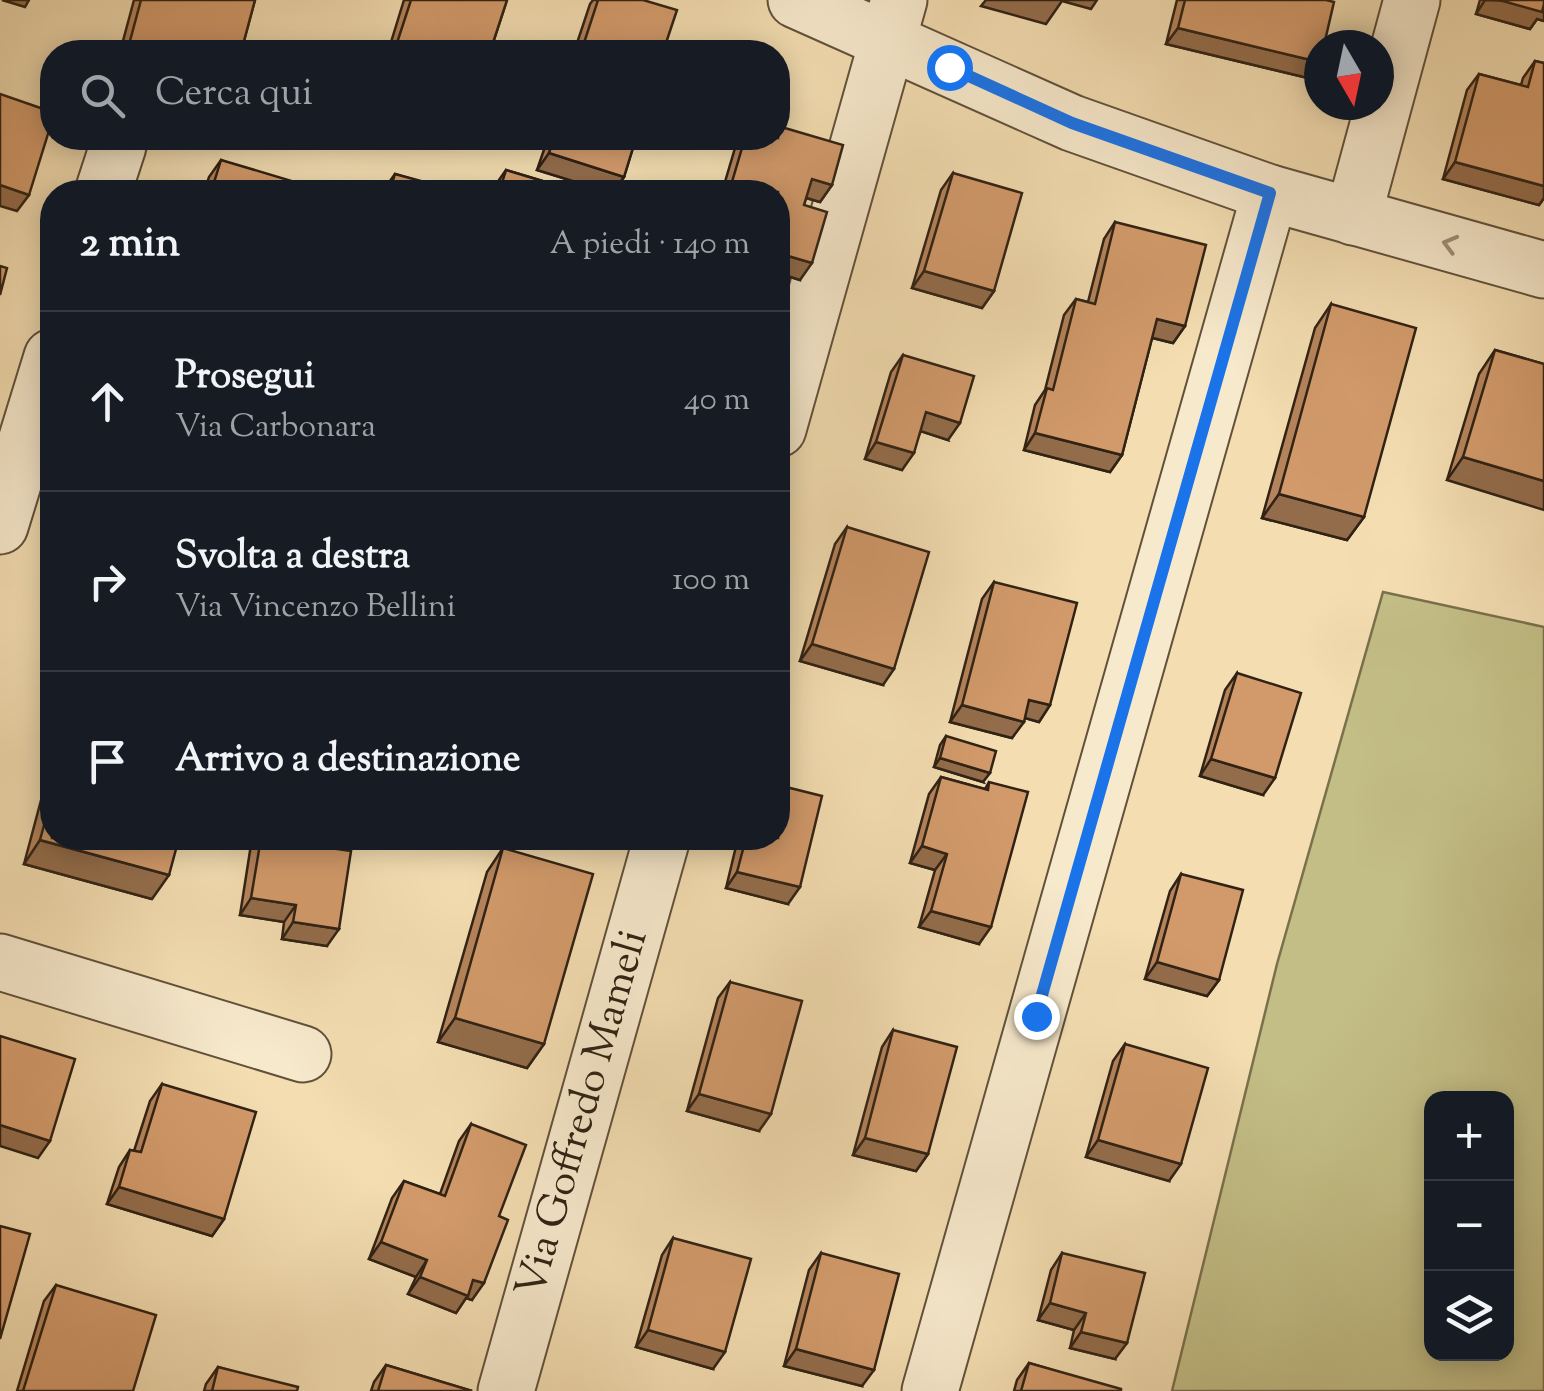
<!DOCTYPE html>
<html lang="it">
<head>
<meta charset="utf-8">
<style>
  :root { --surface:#171b24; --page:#20242c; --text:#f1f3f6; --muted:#9ea1a6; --line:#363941 }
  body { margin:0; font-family:"Sorts Mill Goudy",serif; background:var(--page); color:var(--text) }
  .controls { position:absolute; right:30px; bottom:30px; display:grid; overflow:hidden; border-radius:20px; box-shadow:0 5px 25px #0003 }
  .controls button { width:90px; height:90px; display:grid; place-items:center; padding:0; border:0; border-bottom:2px solid var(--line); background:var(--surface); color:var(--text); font:50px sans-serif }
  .compass { position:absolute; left:1304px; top:30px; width:90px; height:90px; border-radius:50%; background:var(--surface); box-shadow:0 5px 25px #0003; rotate:171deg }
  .stop { position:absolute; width:30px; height:30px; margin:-22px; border:8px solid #1a73e8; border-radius:50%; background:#fff }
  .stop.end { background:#1a73e8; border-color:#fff; box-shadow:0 2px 10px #0008 }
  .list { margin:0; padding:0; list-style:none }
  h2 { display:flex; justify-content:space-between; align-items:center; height:130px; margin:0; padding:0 40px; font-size:42px }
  h2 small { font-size:32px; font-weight:400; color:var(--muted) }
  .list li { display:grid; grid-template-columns:65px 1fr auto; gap:30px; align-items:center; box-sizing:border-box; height:180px; padding:0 40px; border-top:2px solid var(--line) }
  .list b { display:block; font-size:38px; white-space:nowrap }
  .list p { margin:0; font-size:32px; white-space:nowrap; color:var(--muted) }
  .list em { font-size:32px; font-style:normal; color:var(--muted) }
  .icon { flex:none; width:55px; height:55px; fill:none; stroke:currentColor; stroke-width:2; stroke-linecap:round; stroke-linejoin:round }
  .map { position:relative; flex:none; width:1544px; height:1391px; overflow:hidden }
  .search { position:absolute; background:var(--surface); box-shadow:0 5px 25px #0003; left:40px; top:40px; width:750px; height:110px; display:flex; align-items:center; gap:25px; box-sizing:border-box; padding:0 35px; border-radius:40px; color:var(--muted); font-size:38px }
  .panel { position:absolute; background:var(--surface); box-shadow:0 5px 25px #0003; left:40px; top:180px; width:750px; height:670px; border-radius:40px }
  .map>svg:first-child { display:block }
  .green { fill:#c3be86; stroke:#7a704d; stroke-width:2.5; fill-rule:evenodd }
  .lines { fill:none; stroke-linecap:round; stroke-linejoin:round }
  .minor-casing { stroke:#61513b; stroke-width:59 }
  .minor { stroke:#f7e9cc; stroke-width:55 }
  .wall { fill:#b5845c; stroke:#302214; stroke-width:2.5 }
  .shaded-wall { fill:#936c4b; stroke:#302214; stroke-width:2.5 }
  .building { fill:#d29a6b; stroke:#302214; stroke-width:2.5 }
  .oneway { stroke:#9d8f79 }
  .route { stroke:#1a73e8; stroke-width:12 }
  .labels { text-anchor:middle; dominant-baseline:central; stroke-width:8; stroke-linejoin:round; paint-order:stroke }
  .street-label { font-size:42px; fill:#302214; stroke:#f7e9cc }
</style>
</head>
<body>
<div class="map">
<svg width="1544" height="1391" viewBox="0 0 1544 1391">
  <rect width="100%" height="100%" fill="#f3ddb1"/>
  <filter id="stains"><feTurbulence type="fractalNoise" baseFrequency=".002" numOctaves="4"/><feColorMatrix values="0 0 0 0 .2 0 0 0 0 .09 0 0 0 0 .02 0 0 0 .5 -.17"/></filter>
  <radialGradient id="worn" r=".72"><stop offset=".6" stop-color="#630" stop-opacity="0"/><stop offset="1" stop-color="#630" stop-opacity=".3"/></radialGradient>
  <path class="green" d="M 1383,592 L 1544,627 L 1544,1391 L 1172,1391 L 1277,964 ZM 1432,1098 L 1506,1098 L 1506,1354 L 1432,1354 Z"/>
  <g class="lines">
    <defs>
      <g id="minor">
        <path d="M 796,0 L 1072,123 L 1270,193 L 1544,270"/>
        <path d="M 103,192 L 118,146"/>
        <path d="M 1353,217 L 1412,0"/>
        <path d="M 778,429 L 899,0"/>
        <path d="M 0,526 L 52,357"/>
        <path d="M 0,962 L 303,1054"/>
        <path d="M 506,1391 L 662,838"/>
        <path d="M 930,1391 L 1270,193"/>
      </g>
    </defs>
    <use href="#minor" class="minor-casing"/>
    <use href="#minor" class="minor"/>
  </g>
  <g class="wall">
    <path d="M 134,0 L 255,0 L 241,52 L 120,52 Z"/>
    <path d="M 404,0 L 507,0 L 490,52 L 388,52 Z"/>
    <path d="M 593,0 L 643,0 L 663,52 L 574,52 L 590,4 Z"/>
    <path d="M 1177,0 L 1326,0 L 1308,78 L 1166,44 Z"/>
    <path d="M 1480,0 L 1544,0 L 1544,21 L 1537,19 L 1530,29 L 1476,14 Z"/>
    <path d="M 1535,61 L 1544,63 L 1544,198 L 1539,205 L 1443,179 L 1467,90 L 1479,74 L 1521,85 L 1523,78 Z"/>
    <path d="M 548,138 L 636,138 L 624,177 L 613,192 L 608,192 L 537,170 Z"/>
    <path d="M 738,138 L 778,138 L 832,185 L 820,202 L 806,198 L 804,205 L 800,280 L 778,273 L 778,192 L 722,192 Z"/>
    <path d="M 221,160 L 292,192 L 204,192 L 209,177 Z"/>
    <path d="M 506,170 L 579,192 L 492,192 L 494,187 Z"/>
    <path d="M 953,173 L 994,291 L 982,308 L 912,288 L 941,190 Z"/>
    <path d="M 395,174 L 454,192 L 382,192 Z"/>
    <path d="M 1115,222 L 1185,326 L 1173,343 L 1152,338 L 1122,455 L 1110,472 L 1024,450 L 1035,405 L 1045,390 L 1064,315 L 1076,299 L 1088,302 L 1104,239 Z"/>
    <path d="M 1331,304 L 1364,517 L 1347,540 L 1262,518 L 1315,328 Z"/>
    <path d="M 1495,350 L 1544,364 L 1447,480 L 1479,374 Z"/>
    <path d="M 903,355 L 948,440 L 921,431 L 902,470 L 865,459 L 891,372 Z"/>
    <path d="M 847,527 L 883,685 L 800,661 L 835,544 Z"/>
    <path d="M 994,582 L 1050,705 L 1039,722 L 1025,718 L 1012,738 L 950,722 L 982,599 Z"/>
    <path d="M 1237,673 L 1263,795 L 1200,776 L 1225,690 Z"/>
    <path d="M 946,736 L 983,782 L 934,767 L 940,745 Z"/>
    <path d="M 52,759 L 52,838 L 152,899 L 24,864 Z"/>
    <path d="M 941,777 L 985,789 L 989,782 L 979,944 L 919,927 L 935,870 L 910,863 L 929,794 Z"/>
    <path d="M 252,838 L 331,838 L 327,946 L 282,939 L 284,922 L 240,915 Z"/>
    <path d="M 738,838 L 778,838 L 788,904 L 726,888 Z"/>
    <path d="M 503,848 L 544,1044 L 527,1068 L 438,1042 L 487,872 Z"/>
    <path d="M 1181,874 L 1219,980 L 1207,996 L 1145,979 L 1170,891 Z"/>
    <path d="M 730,982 L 759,1131 L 687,1111 L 718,998 Z"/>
    <path d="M 893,1030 L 928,1154 L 916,1171 L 853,1155 L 882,1047 Z"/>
    <path d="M 1125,1044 L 1169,1181 L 1086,1157 L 1113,1061 Z"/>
    <path d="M 162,1084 L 224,1219 L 212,1236 L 107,1204 L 119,1167 L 130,1150 L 134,1151 L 150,1101 Z"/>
    <path d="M 471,1124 L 499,1216 L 472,1300 L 466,1298 L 456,1313 L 408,1294 L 416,1277 L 369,1259 L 392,1198 L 404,1181 L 440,1194 L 459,1141 Z"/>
    <path d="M 673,1238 L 713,1369 L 636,1347 L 662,1255 Z"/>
    <path d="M 821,1253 L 862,1386 L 784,1366 L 809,1270 Z"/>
    <path d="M 1062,1253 L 1115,1359 L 1070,1348 L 1074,1330 L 1038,1320 L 1051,1270 Z"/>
    <path d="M 56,1285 L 133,1391 L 17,1391 L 44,1301 Z"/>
    <path d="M 1029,1363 L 1121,1391 L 1014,1391 L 1017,1380 Z"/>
    <path d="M 386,1365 L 472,1391 L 371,1391 L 374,1382 Z"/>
    <path d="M 218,1367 L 297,1391 L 204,1391 L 206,1384 Z"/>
  </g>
  <g class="shaded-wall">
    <path d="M 2,0 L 29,0 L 25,7 Z"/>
    <path d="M 986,0 L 1097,0 L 1091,9 L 1062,1 L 1046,24 L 981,6 Z"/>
    <path d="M 1485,0 L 1544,2 L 1544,21 L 1537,19 L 1530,29 L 1476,14 Z"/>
    <path d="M 1178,28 L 1319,62 L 1308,78 L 1166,44 Z"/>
    <path d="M 549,153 L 624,177 L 613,192 L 608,192 L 537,170 Z"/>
    <path d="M 1455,162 L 1544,186 L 1544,198 L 1539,205 L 1443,179 Z"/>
    <path d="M 812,179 L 832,185 L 820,202 L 800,196 Z"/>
    <path d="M 0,185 L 29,195 L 17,211 L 0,206 Z"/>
    <path d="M 778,253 L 812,263 L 800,280 L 778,273 Z"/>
    <path d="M 924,271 L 994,291 L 982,308 L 912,288 Z"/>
    <path d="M 1157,319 L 1185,326 L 1173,343 L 1145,336 Z"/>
    <path d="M 926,412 L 960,423 L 948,440 L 914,429 Z"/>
    <path d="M 1035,433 L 1122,455 L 1110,472 L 1024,450 Z"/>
    <path d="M 876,442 L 914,453 L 902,470 L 865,459 Z"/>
    <path d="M 1463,457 L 1544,481 L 1544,510 L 1447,480 Z"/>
    <path d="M 1279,494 L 1364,517 L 1347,540 L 1262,518 Z"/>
    <path d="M 812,644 L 894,669 L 883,685 L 800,661 Z"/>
    <path d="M 1029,700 L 1050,705 L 1039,722 L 1018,716 Z"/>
    <path d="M 962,705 L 1024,722 L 1012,738 L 950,722 Z"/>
    <path d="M 940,758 L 990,773 L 983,782 L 934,767 Z"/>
    <path d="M 1211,759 L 1275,778 L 1263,795 L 1200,776 Z"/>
    <path d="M 40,840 L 169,875 L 152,899 L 24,864 Z"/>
    <path d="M 922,846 L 947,854 L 935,870 L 910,863 Z"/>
    <path d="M 737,872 L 800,887 L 788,904 L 726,888 Z"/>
    <path d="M 251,898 L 296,905 L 284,922 L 240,915 Z"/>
    <path d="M 931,911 L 991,927 L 979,944 L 919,927 Z"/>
    <path d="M 293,922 L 339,929 L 327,946 L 282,939 Z"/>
    <path d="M 1157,962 L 1219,980 L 1207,996 L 1145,979 Z"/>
    <path d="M 455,1018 L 544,1044 L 527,1068 L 438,1042 Z"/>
    <path d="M 699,1094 L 771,1114 L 759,1131 L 687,1111 Z"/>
    <path d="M 0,1125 L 50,1141 L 38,1158 L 0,1146 Z"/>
    <path d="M 865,1138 L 928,1154 L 916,1171 L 853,1155 Z"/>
    <path d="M 1098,1140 L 1181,1164 L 1169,1181 L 1086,1157 Z"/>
    <path d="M 119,1187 L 224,1219 L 212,1236 L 107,1204 Z"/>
    <path d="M 381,1242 L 427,1260 L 416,1277 L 369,1259 Z"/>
    <path d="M 420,1277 L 473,1280 L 484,1283 L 472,1300 L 466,1298 L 456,1313 L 408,1294 Z"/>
    <path d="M 1050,1303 L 1086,1313 L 1074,1330 L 1038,1320 Z"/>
    <path d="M 648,1330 L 725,1352 L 713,1369 L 636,1347 Z"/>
    <path d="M 1081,1332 L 1127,1343 L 1115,1359 L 1070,1348 Z"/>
    <path d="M 796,1349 L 874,1370 L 862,1386 L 784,1366 Z"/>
  </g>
  <g class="building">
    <path d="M 141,0 L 255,0 L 241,52 L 127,52 Z"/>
    <path d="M 411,0 L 507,0 L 490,52 L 394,52 Z"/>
    <path d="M 598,0 L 643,0 L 677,10 L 663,52 L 581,52 Z"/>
    <path d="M 1185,0 L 1326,0 L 1334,2 L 1324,45 L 1319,45 L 1319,62 L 1178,28 Z"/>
    <path d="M 1499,0 L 1544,0 L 1544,4 L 1542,12 Z"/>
    <path d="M 1535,61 L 1544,63 L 1544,186 L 1455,162 L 1479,74 L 1528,87 Z"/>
    <path d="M 0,94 L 52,112 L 52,121 L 29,195 L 0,185 Z"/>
    <path d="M 778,126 L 843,145 L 832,185 L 812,179 L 804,205 L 827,212 L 812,263 L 778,253 L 778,192 L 729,192 L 745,138 L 778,138 Z"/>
    <path d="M 554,138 L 636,138 L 624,177 L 549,153 Z"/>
    <path d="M 221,160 L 295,182 L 292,192 L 211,192 Z"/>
    <path d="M 506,170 L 579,192 L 499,192 Z"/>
    <path d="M 953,173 L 1022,193 L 994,291 L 924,271 Z"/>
    <path d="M 395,174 L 454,190 L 454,192 L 389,192 Z"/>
    <path d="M 1115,222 L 1206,245 L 1185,326 L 1157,319 L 1122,455 L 1035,433 L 1047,388 L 1053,390 L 1076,299 L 1095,304 Z"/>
    <path d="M 0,266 L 7,268 L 0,295 Z"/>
    <path d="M 1331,304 L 1416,328 L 1364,517 L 1279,494 Z"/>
    <path d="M 1495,350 L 1544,364 L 1544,481 L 1463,457 Z"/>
    <path d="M 903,355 L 974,376 L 960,423 L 926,412 L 914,453 L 876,442 Z"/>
    <path d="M 847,527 L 929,552 L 894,669 L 812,644 Z"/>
    <path d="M 994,582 L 1077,603 L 1050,705 L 1029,700 L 1024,722 L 962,705 Z"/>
    <path d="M 1237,673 L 1301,693 L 1275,778 L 1211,759 Z"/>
    <path d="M 946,736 L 996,751 L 990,773 L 940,758 Z"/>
    <path d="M 941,777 L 988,790 L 989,782 L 1028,792 L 991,927 L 931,911 L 947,854 L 922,846 Z"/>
    <path d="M 778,785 L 822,796 L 800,887 L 737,872 L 746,838 L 778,838 Z"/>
    <path d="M 52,796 L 52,838 L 179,838 L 169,875 L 40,840 Z"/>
    <path d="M 261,838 L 331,838 L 330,848 L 351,851 L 339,929 L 293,922 L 296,905 L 251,898 Z"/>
    <path d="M 503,848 L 593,874 L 544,1044 L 455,1018 Z"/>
    <path d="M 1181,874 L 1243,890 L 1219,980 L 1157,962 Z"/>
    <path d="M 730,982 L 802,1001 L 771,1114 L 699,1094 Z"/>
    <path d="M 893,1030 L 957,1047 L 928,1154 L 865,1138 Z"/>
    <path d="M 0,1036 L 75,1059 L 50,1141 L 0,1125 Z"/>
    <path d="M 1125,1044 L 1208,1068 L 1181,1164 L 1098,1140 Z"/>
    <path d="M 162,1084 L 256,1112 L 224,1219 L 119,1187 L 130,1150 L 141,1152 Z"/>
    <path d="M 471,1124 L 526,1145 L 499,1216 L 508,1220 L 484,1283 L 473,1280 L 468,1296 L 420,1277 L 427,1260 L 381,1242 L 404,1181 L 445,1196 Z"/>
    <path d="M 0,1226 L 30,1234 L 0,1339 Z"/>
    <path d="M 673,1238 L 751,1259 L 725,1352 L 648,1330 Z"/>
    <path d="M 821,1253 L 899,1274 L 874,1370 L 796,1349 Z"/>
    <path d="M 1062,1253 L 1145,1273 L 1127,1343 L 1081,1332 L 1086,1313 L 1050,1303 Z"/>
    <path d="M 56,1285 L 156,1315 L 133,1391 L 23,1391 Z"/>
    <path d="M 1029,1363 L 1121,1389 L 1121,1391 L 1021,1391 Z"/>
    <path d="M 386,1365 L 472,1391 L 378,1391 Z"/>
    <path d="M 218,1367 L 298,1387 L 297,1391 L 212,1391 Z"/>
  </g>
  <defs><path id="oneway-chevron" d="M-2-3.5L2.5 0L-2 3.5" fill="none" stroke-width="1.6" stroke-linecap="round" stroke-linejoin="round" transform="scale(2.5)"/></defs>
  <use class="oneway" href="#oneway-chevron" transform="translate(1450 244) rotate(-165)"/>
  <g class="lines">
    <path class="route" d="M 949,67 L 1072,123 L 1270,193 L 1036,1016"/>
  </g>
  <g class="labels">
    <g class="street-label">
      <text transform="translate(584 1114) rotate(-74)">Via Goffredo Mameli</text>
    </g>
  </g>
  <rect width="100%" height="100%" filter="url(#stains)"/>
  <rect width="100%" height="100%" fill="url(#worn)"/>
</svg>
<div class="controls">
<button>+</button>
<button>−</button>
<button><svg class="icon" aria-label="layers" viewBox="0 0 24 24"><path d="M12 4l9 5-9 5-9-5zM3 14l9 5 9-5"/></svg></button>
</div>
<svg class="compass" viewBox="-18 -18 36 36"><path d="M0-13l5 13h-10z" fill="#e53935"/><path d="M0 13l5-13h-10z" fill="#9ea1a6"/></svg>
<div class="stop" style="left:949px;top:67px"></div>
<div class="stop end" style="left:1036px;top:1016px"></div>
<div class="search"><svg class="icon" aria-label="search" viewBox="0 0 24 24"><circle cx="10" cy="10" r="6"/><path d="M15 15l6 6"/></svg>Cerca qui</div>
<section class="panel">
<h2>2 min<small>A piedi · 140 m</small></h2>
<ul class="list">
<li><svg class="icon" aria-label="ahead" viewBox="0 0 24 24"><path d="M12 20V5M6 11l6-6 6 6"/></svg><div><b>Prosegui</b><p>Via Carbonara</p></div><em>40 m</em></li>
<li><svg class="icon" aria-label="right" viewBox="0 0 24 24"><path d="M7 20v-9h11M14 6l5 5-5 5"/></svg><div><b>Svolta a destra</b><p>Via Vincenzo Bellini</p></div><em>100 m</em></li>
<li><svg class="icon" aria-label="arrive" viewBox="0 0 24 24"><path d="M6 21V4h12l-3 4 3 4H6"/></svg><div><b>Arrivo a destinazione</b></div></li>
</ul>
</section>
</div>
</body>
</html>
